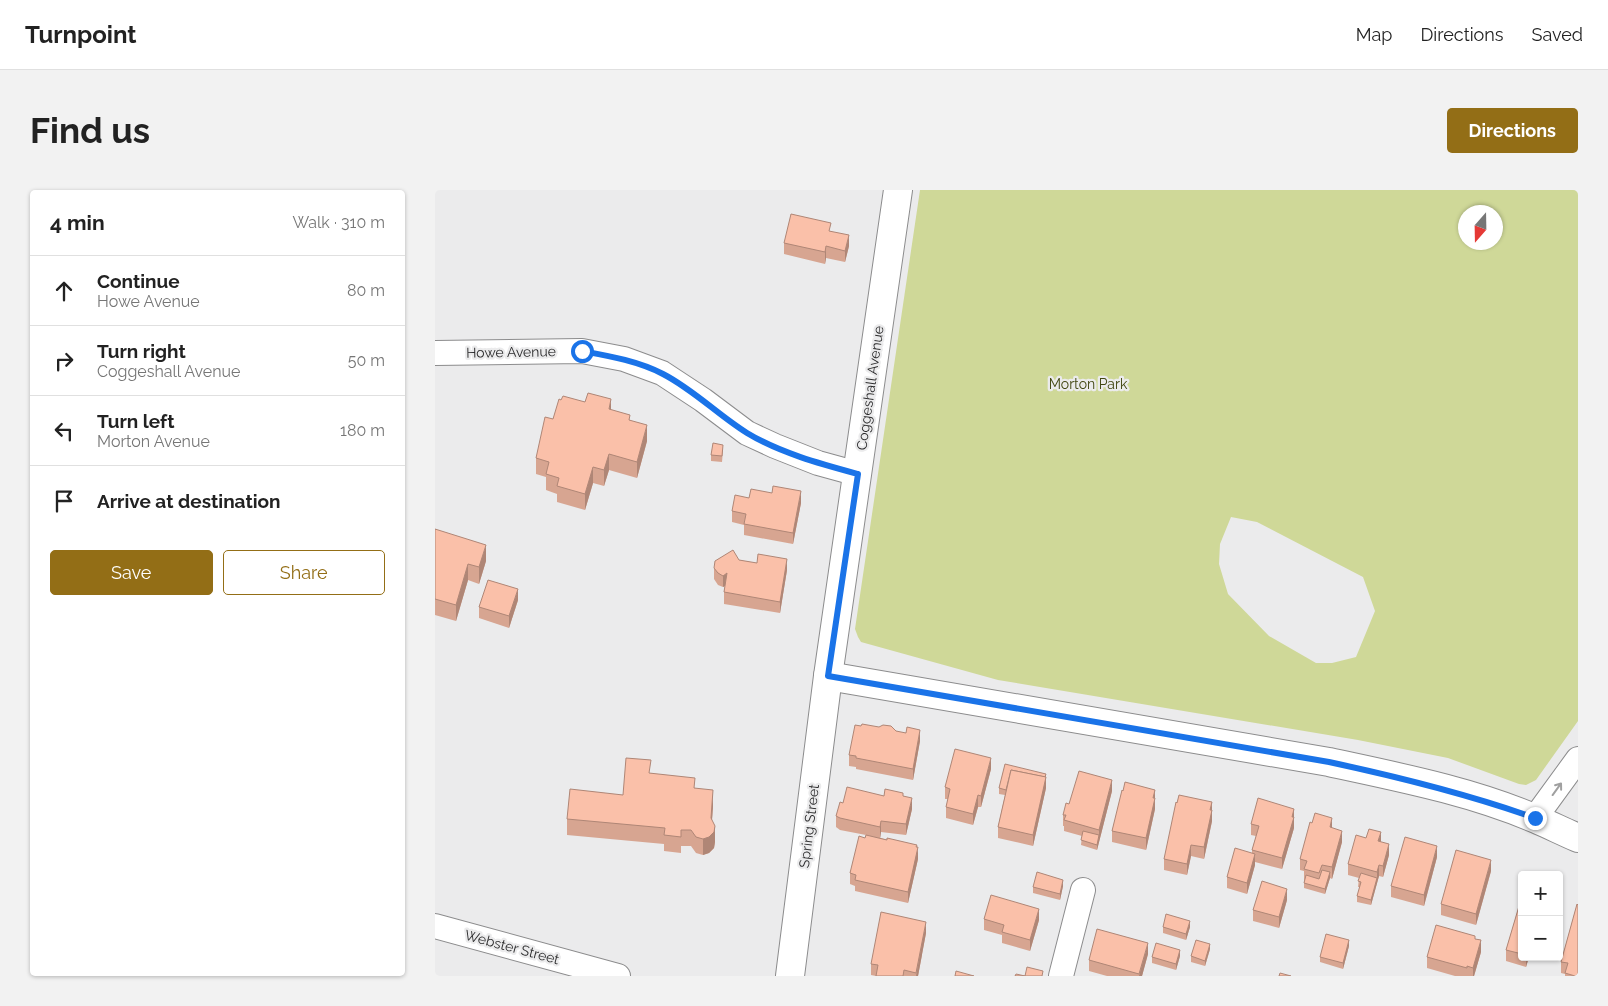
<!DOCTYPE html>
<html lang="en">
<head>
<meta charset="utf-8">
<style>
  :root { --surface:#fff; --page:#f2f2f2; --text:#222; --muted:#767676; --line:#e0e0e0; --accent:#936e16 }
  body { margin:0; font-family:Raleway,sans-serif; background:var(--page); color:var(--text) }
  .controls { position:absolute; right:15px; bottom:15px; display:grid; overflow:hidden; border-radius:5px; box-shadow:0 1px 4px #0004 }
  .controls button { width:45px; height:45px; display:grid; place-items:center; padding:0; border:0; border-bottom:1px solid var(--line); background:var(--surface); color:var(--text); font:25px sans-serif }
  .compass { position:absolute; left:1023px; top:15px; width:45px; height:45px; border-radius:50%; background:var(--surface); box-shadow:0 1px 4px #0004; rotate:200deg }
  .stop { position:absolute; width:15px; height:15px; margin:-11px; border:4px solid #1a73e8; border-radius:50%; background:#fff }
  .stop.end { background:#1a73e8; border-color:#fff; box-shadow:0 1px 5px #0008 }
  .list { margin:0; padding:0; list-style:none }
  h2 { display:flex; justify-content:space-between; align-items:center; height:65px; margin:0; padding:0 20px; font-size:21px }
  h2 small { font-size:16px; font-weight:400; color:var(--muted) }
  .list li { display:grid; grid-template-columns:32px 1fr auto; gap:15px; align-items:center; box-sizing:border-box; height:70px; padding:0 20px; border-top:1px solid var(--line) }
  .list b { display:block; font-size:19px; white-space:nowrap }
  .list p { margin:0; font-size:16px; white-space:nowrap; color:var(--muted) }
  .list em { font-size:16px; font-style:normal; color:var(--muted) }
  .actions { display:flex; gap:10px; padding:15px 20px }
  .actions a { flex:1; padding:11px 0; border:1px solid var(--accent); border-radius:5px; text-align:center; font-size:18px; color:var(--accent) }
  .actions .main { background:var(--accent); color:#fff }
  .icon { flex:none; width:28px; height:28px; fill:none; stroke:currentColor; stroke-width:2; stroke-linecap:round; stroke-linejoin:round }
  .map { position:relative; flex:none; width:1143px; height:786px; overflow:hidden; border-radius:5px }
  header { display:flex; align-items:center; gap:30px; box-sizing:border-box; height:70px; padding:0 25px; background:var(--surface); border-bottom:1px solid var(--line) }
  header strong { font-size:24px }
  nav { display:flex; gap:28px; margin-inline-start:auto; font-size:18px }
  .intro { display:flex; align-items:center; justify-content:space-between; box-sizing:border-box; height:120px; padding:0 30px }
  h1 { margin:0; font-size:35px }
  .button { padding:12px 22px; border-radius:5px; background:var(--accent); color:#fff; font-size:18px; font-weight:700 }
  main { display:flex; gap:30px; padding:0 30px }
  aside { flex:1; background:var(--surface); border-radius:5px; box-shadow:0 1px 4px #0004 }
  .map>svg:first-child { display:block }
  .green { fill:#cfd898; fill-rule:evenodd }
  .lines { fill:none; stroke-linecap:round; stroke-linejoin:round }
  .street-casing { stroke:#8c8c8d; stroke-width:26 }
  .secondary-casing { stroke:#8c8c8d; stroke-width:30 }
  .street { stroke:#fff; stroke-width:24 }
  .secondary { stroke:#fff; stroke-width:28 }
  .wall { fill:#d7a591 }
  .shaded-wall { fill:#af8676 }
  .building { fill:#fac0a9; stroke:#af8676 }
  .oneway { stroke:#a0a0a0 }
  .route { stroke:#1a73e8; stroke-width:6 }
  .labels { text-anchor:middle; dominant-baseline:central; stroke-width:4.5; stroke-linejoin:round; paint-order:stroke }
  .street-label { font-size:14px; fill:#2b2b2c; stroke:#ebebec }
  .park-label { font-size:14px; fill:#424712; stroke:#ebebec }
</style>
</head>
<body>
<header>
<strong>Turnpoint</strong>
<nav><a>Map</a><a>Directions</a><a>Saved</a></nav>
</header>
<div class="intro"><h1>Find us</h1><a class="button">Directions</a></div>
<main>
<aside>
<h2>4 min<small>Walk · 310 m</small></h2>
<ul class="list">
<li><svg class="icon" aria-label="ahead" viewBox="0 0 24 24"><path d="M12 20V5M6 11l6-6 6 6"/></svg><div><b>Continue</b><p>Howe Avenue</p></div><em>80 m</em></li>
<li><svg class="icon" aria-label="right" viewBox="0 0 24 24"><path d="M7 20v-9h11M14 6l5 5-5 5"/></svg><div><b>Turn right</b><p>Coggeshall Avenue</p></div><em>50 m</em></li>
<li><svg class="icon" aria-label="left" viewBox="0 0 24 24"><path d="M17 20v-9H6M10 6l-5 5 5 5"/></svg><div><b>Turn left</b><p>Morton Avenue</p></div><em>180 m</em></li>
<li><svg class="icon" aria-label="arrive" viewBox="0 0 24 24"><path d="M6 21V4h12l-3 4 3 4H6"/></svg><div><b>Arrive at destination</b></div></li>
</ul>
<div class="actions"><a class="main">Save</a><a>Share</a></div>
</aside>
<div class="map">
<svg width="1143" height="786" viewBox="0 0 1143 786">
  <rect width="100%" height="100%" fill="#ebebec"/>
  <path class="green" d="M 485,0 L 1143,0 L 1143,531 L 1101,590 L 1091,595 L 1084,594 L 1013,568 L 923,550 L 563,490 L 426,452 L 423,447 L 420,439 ZM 1030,22 L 1060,22 L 1060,52 L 1030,52 ZM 796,327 L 822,332 L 928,387 L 940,421 L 921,467 L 897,473 L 881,473 L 834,446 L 793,404 L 784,374 L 785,354 Z"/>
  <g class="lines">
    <defs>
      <g id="street">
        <path d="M 0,163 L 147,161 L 189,169 L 227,183 L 268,210 L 312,243 L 340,256 L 383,273 L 423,284"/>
        <path d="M 1100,628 L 1143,569"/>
        <path d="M 0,736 L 183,786"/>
        <path d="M 626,786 L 648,700"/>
      </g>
      <g id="secondary">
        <path d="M 393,486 L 894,572 C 963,587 1036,601 1101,629 C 1115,635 1129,642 1143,648"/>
        <path d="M 355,786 L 393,486 L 463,0"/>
      </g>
    </defs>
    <use href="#street" class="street-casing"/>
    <use href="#secondary" class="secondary-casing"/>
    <use href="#street" class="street"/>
    <use href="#secondary" class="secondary"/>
  </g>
  <g class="wall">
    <path d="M 396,41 L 414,56 L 410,72 L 391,68 L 390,74 L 349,64 L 349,53 Z"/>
    <path d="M 176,220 L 195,230 L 212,251 L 202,288 L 174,280 L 169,296 L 158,293 L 150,320 L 122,312 L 122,304 L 111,300 L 111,287 L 101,284 L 101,268 L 118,229 Z"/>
    <path d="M 288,260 L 287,272 L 276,271 L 276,265 Z"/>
    <path d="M 314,308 L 366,313 L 358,354 L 309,345 L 309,335 L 297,332 L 297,321 Z"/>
    <path d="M 0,339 L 51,371 L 44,394 L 33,390 L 21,431 L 0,425 Z"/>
    <path d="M 304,370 L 352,380 L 345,423 L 289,414 L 289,402 L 290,396 L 288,397 L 283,395 L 279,389 L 279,378 Z"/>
    <path d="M 83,410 L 74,438 L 44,428 L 44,417 Z"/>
    <path d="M 461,541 L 485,551 L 478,590 L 421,579 L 421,577 L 414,576 L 414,565 Z"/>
    <path d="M 556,579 L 546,617 L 543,617 L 538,635 L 511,628 L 511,617 L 513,609 L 510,609 L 510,597 Z"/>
    <path d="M 216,583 L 260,598 L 278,616 L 277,630 L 280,652 L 279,658 L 274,663 L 268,665 L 261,663 L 256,656 L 246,656 L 246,663 L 229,661 L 229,654 L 132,645 L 132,629 L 188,605 Z"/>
    <path d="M 611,584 L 611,598 L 598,656 L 563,648 L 563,637 L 570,605 L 564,604 L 564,598 Z"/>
    <path d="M 720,600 L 720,619 L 711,660 L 677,652 L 677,641 L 688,601 Z"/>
    <path d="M 677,601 L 662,660 L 646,655 L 647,646 L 629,641 L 629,636 L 628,636 L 628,625 L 634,614 Z"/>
    <path d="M 449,606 L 468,606 L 477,619 L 471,645 L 446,642 L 445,648 L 482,657 L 483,669 L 473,713 L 420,701 L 420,696 L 415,694 L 415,683 L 431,645 L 405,640 L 401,637 L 401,626 L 408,613 Z"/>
    <path d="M 777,612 L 777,631 L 769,669 L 756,666 L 752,685 L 729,680 L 729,669 Z"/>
    <path d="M 859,619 L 859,638 L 847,679 L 820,672 L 820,675 L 812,704 L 792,698 L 792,687 L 817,663 L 817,660 L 821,646 L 816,645 L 816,634 Z"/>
    <path d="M 897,638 L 907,652 L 897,689 L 895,688 L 890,704 L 869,698 L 869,681 L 865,680 L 865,669 Z"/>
    <path d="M 946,652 L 954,665 L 948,687 L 944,686 L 936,715 L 922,712 L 922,706 L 925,697 L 923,697 L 924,688 L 913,685 L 913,674 Z"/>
    <path d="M 1002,667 L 989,716 L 956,707 L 956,696 Z"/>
    <path d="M 1056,681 L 1041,735 L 1006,725 L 1006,714 Z"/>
    <path d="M 628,696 L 625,710 L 598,703 L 598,697 Z"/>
    <path d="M 1087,706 L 1087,767 L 1094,767 L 1091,777 L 1071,771 L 1071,760 Z"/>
    <path d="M 852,710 L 844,738 L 818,731 L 818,720 Z"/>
    <path d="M 1142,714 L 1143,786 L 1130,786 L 1130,784 L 1126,783 L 1126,772 Z"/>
    <path d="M 549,729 L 604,730 L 595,761 L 567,753 L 567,745 L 549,740 Z"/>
    <path d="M 728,737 L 755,737 L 751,750 L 728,743 Z"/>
    <path d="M 491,743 L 483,786 L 441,786 L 436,785 L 436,774 Z"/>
    <path d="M 1040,749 L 1046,762 L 1039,786 L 1020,786 L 992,778 L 992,767 Z"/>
    <path d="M 914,756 L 908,779 L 885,772 L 885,767 Z"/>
    <path d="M 775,759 L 770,776 L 756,772 L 756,766 Z"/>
    <path d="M 713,764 L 707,786 L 672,786 L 654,781 L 654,770 Z"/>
    <path d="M 745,766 L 741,780 L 717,773 L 717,767 Z"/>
  </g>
  <g class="shaded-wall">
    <path d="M 414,45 L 414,56 L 410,72 L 410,61 Z"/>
    <path d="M 391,56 L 391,68 L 390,74 L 390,62 Z"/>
    <path d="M 176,209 L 176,225 L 174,219 Z"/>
    <path d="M 212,235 L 212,251 L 202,288 L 202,272 Z"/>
    <path d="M 174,264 L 174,280 L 169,296 L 169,280 Z"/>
    <path d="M 158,277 L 158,293 L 150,320 L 150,304 Z"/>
    <path d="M 366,301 L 366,313 L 358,354 L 358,343 Z"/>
    <path d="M 51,355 L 51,371 L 44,394 L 44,377 Z"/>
    <path d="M 352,369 L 352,380 L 345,423 L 345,412 Z"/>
    <path d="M 33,374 L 33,390 L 21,431 L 21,415 Z"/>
    <path d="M 292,383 L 292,395 L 288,397 L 288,386 Z"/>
    <path d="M 83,399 L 83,410 L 74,438 L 74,426 Z"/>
    <path d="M 485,540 L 485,551 L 478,590 L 478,579 Z"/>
    <path d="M 556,568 L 556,579 L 546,617 L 546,606 Z"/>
    <path d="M 611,584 L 611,598 L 598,656 L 598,645 Z"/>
    <path d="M 677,590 L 677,601 L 662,660 L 662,655 L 664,645 L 664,640 Z"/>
    <path d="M 278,600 L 278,616 L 276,644 L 276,628 Z"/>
    <path d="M 720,600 L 720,619 L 711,660 L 711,648 Z"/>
    <path d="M 543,605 L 543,617 L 538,635 L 538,624 Z"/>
    <path d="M 477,608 L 477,619 L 471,645 L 471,634 Z"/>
    <path d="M 777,612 L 777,631 L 769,669 L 769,657 Z"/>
    <path d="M 859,619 L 859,638 L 847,679 L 847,668 Z"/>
    <path d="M 897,628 L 897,639 L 895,637 Z"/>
    <path d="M 446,631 L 446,642 L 445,649 L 445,637 Z"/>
    <path d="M 280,636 L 280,652 L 279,658 L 274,663 L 268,665 L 268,649 Z"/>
    <path d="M 907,641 L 907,652 L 897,689 L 897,677 Z"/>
    <path d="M 946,642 L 946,653 L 943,651 Z"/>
    <path d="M 954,654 L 954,665 L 948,687 L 948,676 Z"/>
    <path d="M 482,655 L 482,663 L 483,657 L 483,669 L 473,713 L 473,702 Z"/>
    <path d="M 756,655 L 756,666 L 752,685 L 752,674 Z"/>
    <path d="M 1002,656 L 1002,667 L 989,716 L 989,705 Z"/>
    <path d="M 820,664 L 820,675 L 812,704 L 812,693 Z"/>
    <path d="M 1056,670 L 1056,681 L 1041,735 L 1041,724 Z"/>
    <path d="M 944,675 L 944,686 L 936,715 L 936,710 L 942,688 L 942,682 Z"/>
    <path d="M 895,682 L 895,688 L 890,704 L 890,699 Z"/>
    <path d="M 628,690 L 628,696 L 625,710 L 625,704 Z"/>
    <path d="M 852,699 L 852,710 L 844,738 L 844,727 Z"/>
    <path d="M 604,719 L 604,730 L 595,761 L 595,750 Z"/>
    <path d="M 755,731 L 755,737 L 751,750 L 751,744 Z"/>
    <path d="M 491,732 L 491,743 L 483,786 L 481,786 Z"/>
    <path d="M 914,750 L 914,756 L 908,779 L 908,773 Z"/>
    <path d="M 1046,750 L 1046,762 L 1039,786 L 1038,786 L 1038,778 Z"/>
    <path d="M 713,753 L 713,764 L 707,786 L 704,786 Z"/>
    <path d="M 775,754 L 775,759 L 770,776 L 770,771 Z"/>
    <path d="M 745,760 L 745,766 L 741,780 L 741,774 Z"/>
    <path d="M 1091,767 L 1094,767 L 1091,777 Z"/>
  </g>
  <g class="building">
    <path d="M 356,24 L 396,33 L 394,41 L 414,45 L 410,61 L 391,56 L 390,62 L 349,53 Z"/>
    <path d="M 153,203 L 176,209 L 174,219 L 195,225 L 194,230 L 212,235 L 202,272 L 174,264 L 169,280 L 158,277 L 150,304 L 122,296 L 124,288 L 111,284 L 114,272 L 101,268 L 110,227 L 118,229 L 124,209 L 126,210 L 128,206 L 150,212 Z"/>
    <path d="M 278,253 L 288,255 L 287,266 L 276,265 Z"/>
    <path d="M 338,296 L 366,301 L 358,343 L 309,334 L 311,324 L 297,321 L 300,305 L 314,308 L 316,299 L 337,303 Z"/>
    <path d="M 0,339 L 51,355 L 44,377 L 33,374 L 21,415 L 0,409 Z"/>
    <path d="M 298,360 L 304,370 L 322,373 L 323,364 L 352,369 L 345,412 L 289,402 L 292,383 L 288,386 L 283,383 L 279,378 L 280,371 Z"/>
    <path d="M 53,390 L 83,399 L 74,426 L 44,417 Z"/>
    <path d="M 427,534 L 444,537 L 448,535 L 456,536 L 461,541 L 471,543 L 472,537 L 485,540 L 478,579 L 421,568 L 421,566 L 414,565 L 420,535 L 426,536 Z"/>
    <path d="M 520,559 L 556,568 L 546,606 L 543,605 L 538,624 L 511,617 L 515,599 L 510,597 Z"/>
    <path d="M 191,568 L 216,570 L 214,583 L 260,588 L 259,598 L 278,600 L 276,628 L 280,636 L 279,642 L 274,647 L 268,649 L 261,647 L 256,640 L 246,640 L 246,647 L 229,645 L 230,638 L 132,629 L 135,599 L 188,605 Z"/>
    <path d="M 570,574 L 611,584 L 610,587 L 576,580 L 571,600 L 564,598 Z"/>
    <path d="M 576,580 L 611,587 L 598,645 L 563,637 Z"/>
    <path d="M 644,581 L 677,590 L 664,640 L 629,630 L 631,625 L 628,625 L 631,613 L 634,614 Z"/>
    <path d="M 690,592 L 720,600 L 718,608 L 720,608 L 711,648 L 677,641 L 687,600 L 688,601 Z"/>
    <path d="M 412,597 L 449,606 L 450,599 L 468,603 L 468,606 L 477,608 L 471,634 L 446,631 L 445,637 L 405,628 L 401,626 L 405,612 L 408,613 Z"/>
    <path d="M 744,605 L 777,612 L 775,620 L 777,620 L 769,657 L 756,655 L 752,674 L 729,669 L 741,612 L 742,613 Z"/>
    <path d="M 823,608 L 859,619 L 857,627 L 859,627 L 847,668 L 817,660 L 824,636 L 816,634 Z"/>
    <path d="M 880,623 L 897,628 L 895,637 L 907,641 L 897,677 L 887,675 L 884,683 L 869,679 L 872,671 L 865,669 L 875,632 L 877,633 Z"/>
    <path d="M 934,639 L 946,642 L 943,651 L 954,654 L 948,676 L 944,675 L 942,682 L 913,674 L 921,645 L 931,648 Z"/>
    <path d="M 648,641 L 664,645 L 662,655 L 646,650 Z"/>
    <path d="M 431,645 L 452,650 L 452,648 L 482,655 L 481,657 L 483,657 L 473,702 L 420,690 L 421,685 L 415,683 L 424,646 L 430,648 Z"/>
    <path d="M 970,647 L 1002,656 L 989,705 L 956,696 Z"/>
    <path d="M 800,658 L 820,664 L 812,693 L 792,687 Z"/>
    <path d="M 1021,660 L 1056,670 L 1041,724 L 1006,714 Z"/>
    <path d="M 887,680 L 895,682 L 890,699 L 869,693 L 871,685 L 884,689 Z"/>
    <path d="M 602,682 L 628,690 L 625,704 L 598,697 Z"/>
    <path d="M 926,683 L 942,688 L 936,710 L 922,706 L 926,692 L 923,691 Z"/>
    <path d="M 827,691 L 852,699 L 844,727 L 818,720 Z"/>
    <path d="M 556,705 L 604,719 L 595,750 L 567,742 L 569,735 L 549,729 Z"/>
    <path d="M 1087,706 L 1087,764 L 1071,760 Z"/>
    <path d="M 1142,714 L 1143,715 L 1143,786 L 1140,786 L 1130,783 L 1133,773 L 1126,772 Z"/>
    <path d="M 446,722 L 491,732 L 481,783 L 469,780 L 468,786 L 441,786 L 443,775 L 436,774 Z"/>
    <path d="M 731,724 L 755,731 L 751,744 L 728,737 Z"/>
    <path d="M 1001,735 L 1040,746 L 1040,749 L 1046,750 L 1038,778 L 1032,776 L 1032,778 L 992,767 Z"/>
    <path d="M 662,739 L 713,753 L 704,784 L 654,770 Z"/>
    <path d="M 891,744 L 914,750 L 908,773 L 885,767 Z"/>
    <path d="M 761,750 L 775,754 L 770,771 L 756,766 Z"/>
    <path d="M 721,753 L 745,760 L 741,774 L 717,767 Z"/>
    <path d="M 592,777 L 608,781 L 607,786 L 590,786 Z"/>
    <path d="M 521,781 L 539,786 L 520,786 Z"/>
    <path d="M 845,783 L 856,786 L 844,786 Z"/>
    <path d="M 581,784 L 590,786 L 580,786 Z"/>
  </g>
  <defs><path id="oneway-shaft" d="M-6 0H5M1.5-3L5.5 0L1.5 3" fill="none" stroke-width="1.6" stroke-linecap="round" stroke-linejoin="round" transform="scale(1.25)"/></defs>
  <use class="oneway" href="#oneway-shaft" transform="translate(1122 599) rotate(-54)"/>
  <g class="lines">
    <path class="route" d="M 147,161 C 174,166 203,171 228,184 C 259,200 283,225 312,243 C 345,263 386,274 423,284 L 393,486 L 894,572 C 964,587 1033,604 1100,628"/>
  </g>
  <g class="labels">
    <g class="street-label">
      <text transform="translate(76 162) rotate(-1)">Howe Avenue</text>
      <text transform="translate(435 198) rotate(-82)">Coggeshall Avenue</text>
      <text transform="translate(374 636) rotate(-83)">Spring Street</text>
      <text transform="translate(77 757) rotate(15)">Webster Street</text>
    </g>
    <g class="park-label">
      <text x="653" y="194">Morton Park</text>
    </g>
  </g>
</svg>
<div class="controls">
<button>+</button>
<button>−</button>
</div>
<svg class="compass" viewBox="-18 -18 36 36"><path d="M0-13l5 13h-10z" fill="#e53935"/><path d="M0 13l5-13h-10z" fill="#767676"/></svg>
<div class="stop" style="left:147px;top:161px"></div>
<div class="stop end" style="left:1100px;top:628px"></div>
</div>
</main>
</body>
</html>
